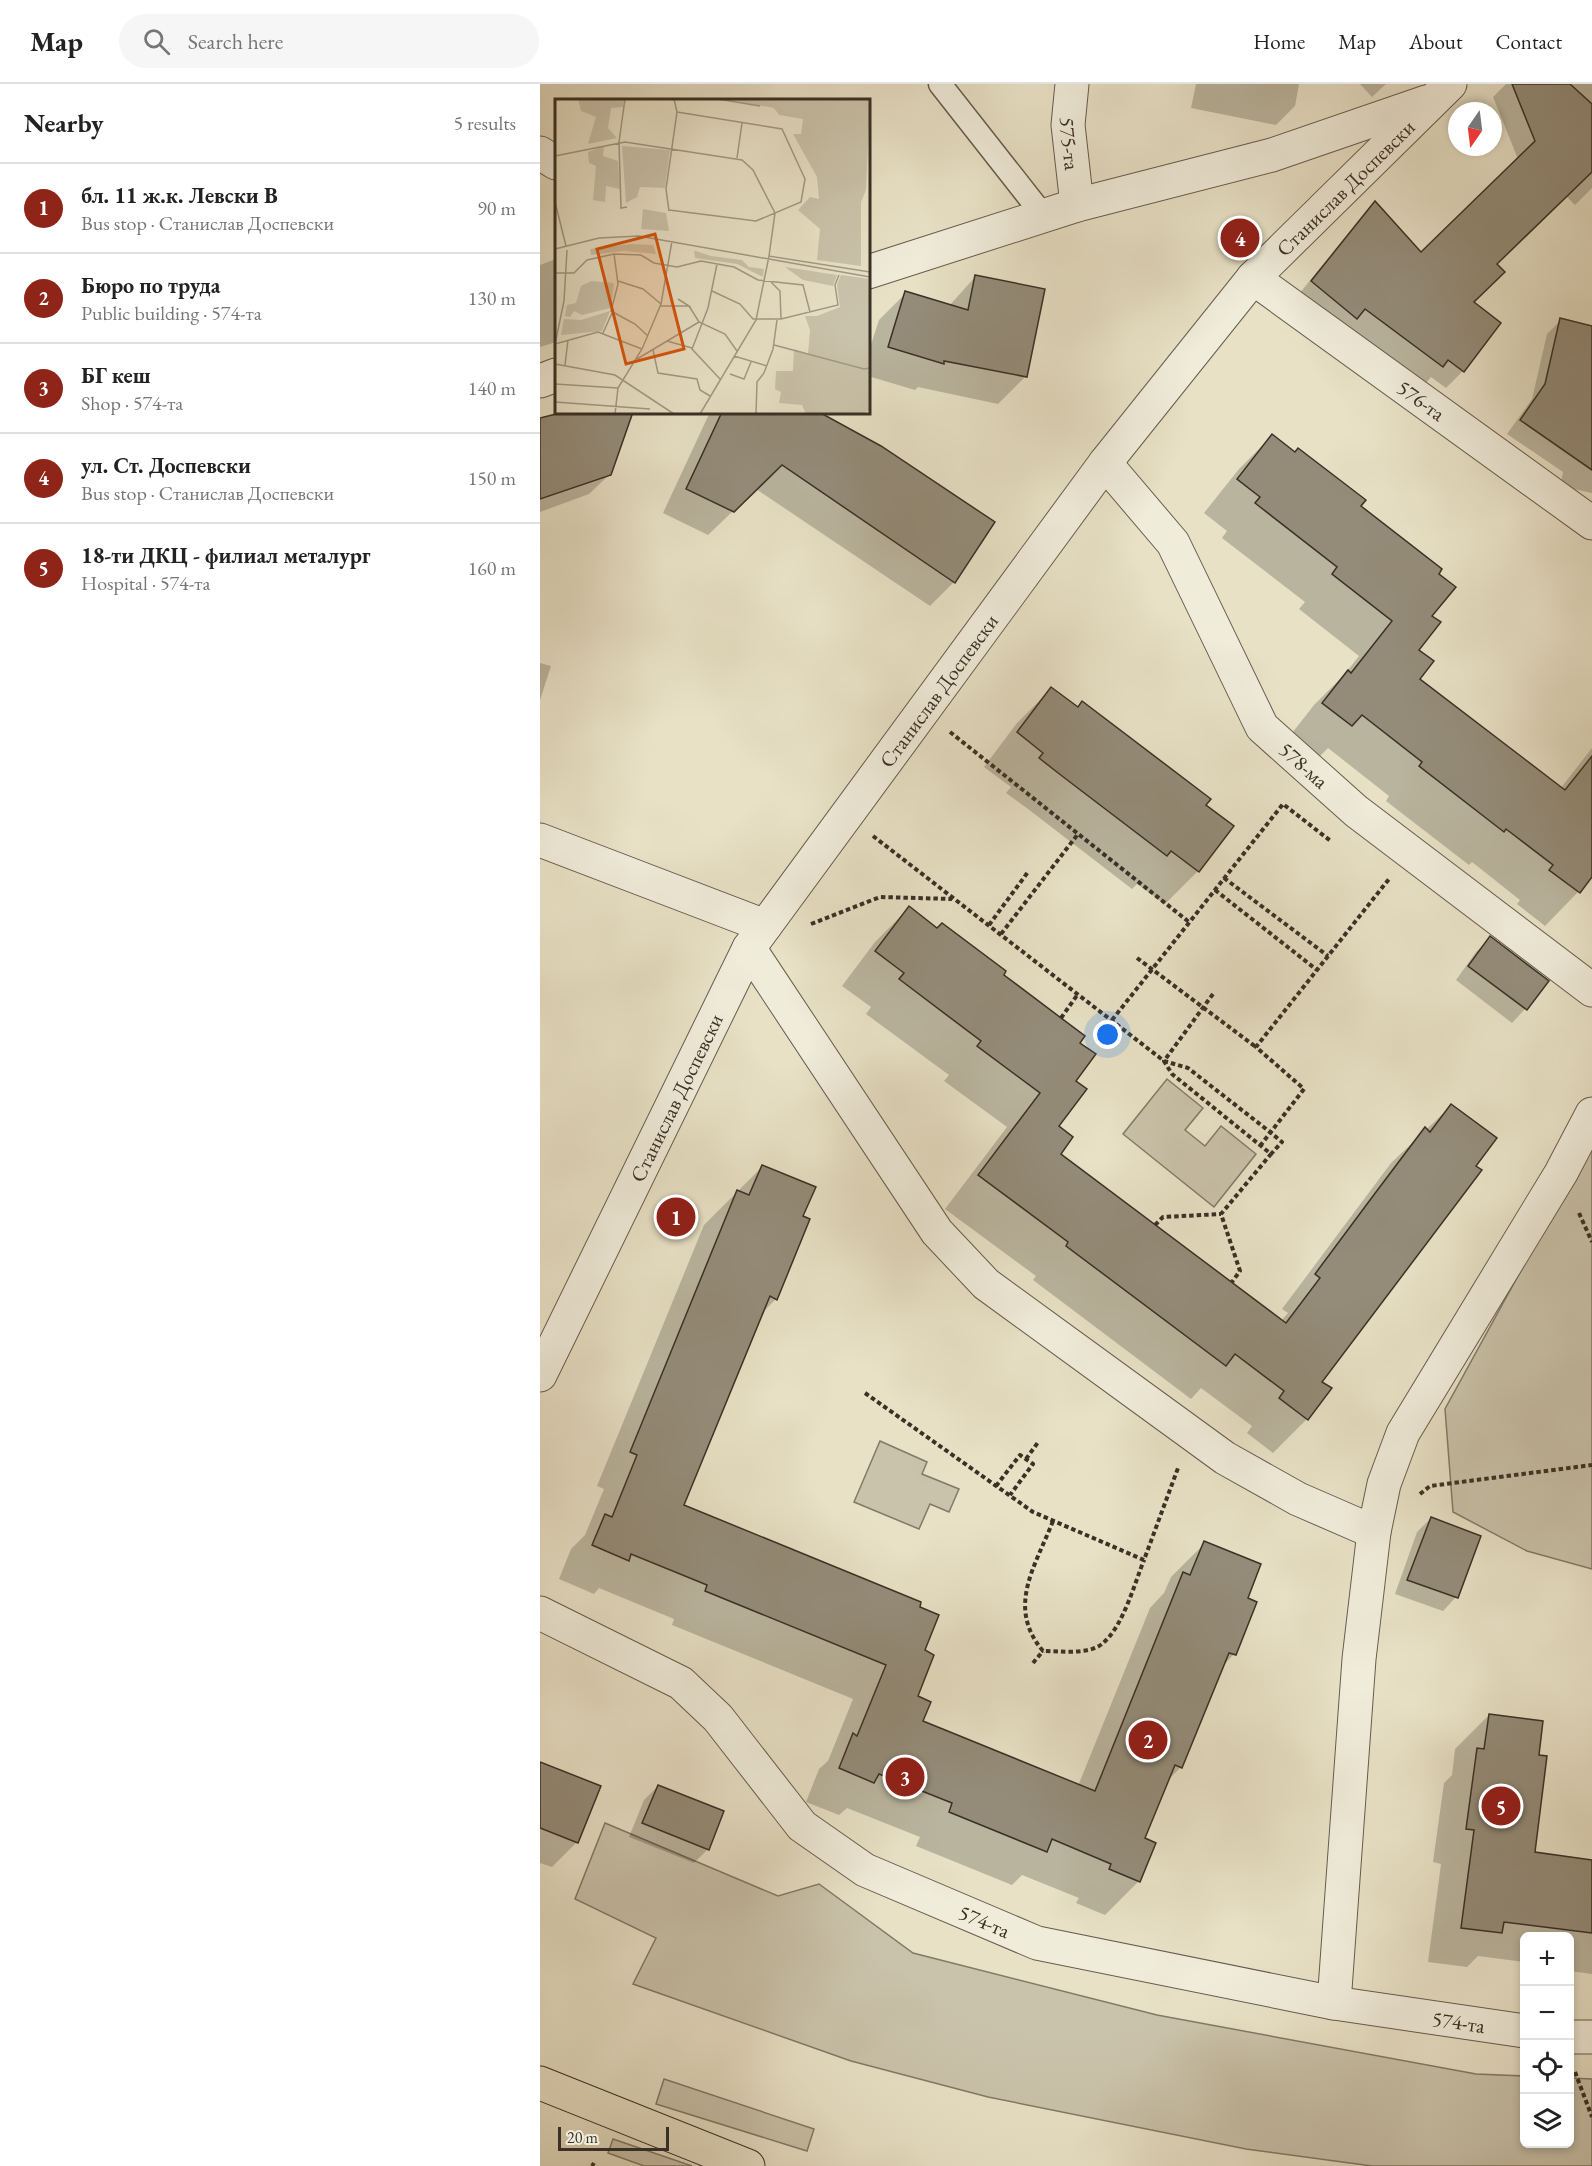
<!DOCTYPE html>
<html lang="en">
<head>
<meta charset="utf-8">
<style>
  :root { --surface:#fff; --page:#f6f6f6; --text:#222; --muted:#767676; --line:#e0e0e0; --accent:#8f2418 }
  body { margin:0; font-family:"EB Garamond",serif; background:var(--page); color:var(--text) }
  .controls { position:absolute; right:18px; bottom:18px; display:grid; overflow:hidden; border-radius:9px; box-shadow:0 3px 9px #0003 }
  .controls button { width:54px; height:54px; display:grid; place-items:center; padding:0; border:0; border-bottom:2px solid var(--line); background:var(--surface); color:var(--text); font:30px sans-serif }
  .compass { position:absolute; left:908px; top:18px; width:54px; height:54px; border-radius:50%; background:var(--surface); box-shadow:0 3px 9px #0003; rotate:194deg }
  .scale { position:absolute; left:18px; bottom:15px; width:111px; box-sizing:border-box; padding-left:6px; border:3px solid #3a3025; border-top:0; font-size:16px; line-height:21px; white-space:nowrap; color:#3a3025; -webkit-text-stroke:4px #f0ecda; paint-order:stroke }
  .you { position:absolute; left:568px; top:951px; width:21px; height:21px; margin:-15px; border:4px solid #fff; border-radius:50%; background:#1a73e8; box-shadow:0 0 0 9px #1a73e833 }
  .badge { display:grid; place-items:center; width:39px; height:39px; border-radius:50%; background:var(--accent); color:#fff; font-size:20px; font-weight:700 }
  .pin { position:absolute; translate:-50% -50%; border:3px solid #fff; box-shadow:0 2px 6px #0006 }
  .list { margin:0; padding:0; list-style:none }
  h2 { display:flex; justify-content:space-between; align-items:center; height:78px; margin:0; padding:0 24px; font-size:26px }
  h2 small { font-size:20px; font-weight:400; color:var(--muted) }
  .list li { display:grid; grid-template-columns:39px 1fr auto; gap:18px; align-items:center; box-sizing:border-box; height:90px; padding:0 24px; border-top:2px solid var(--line) }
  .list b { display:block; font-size:22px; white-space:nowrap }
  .list p { margin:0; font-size:20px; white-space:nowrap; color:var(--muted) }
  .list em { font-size:20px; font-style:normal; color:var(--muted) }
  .icon { flex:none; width:33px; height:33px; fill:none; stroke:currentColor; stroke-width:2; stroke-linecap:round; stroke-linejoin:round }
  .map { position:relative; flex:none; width:1052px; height:2082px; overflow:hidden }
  header { display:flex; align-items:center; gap:36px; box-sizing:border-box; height:84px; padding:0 30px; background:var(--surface); border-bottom:2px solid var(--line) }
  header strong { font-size:28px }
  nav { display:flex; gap:33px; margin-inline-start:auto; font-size:21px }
  .search { width:420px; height:54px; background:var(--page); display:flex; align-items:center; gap:15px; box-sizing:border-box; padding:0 21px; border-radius:33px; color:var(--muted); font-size:22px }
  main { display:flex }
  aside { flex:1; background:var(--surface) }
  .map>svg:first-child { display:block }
  .green { fill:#cac3ab; stroke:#827a68; stroke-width:1.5 }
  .shadow { fill:#0003 }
  .building { fill:#948c79; stroke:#3a3025; stroke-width:1.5 }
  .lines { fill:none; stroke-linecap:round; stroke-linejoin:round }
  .lane-casing { stroke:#665c4d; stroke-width:25 }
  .street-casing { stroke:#665c4d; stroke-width:35 }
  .primary-casing { stroke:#3a3025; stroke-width:35 }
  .path { stroke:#3a3025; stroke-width:4; stroke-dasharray:4.5 3; stroke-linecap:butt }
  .lane { stroke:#f0ecda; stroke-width:22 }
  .street { stroke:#f0ecda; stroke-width:33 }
  .primary { stroke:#e8e1c6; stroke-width:33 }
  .labels { text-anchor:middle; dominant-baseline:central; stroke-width:6; stroke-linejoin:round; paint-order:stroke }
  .street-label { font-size:21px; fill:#3a3025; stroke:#f0ecda }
  .inset-road { fill:none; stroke:#a29a86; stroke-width:1.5 }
  .view { fill:#d7550e; fill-opacity:0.15; stroke:#d7550e; stroke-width:3 }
  .inset-edge { fill:none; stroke:#3a3025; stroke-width:3 }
</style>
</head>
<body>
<header>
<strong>Map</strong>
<div class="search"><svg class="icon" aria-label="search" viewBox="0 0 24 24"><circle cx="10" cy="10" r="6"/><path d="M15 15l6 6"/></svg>Search here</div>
<nav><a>Home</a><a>Map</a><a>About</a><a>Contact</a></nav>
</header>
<main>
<aside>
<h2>Nearby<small>5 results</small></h2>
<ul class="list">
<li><span class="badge">1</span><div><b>бл. 11 ж.к. Левски В</b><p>Bus stop · Станислав Доспевски</p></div><em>90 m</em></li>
<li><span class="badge">2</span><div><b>Бюро по труда</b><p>Public building · 574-та</p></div><em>130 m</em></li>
<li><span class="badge">3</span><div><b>БГ кеш</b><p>Shop · 574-та</p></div><em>140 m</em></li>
<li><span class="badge">4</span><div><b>ул. Ст. Доспевски</b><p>Bus stop · Станислав Доспевски</p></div><em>150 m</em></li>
<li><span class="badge">5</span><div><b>18-ти ДКЦ - филиал металург</b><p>Hospital · 574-та</p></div><em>160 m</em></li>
</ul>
</aside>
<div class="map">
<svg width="1052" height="2082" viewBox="0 0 1052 2082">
  <rect width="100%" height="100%" fill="#e8e1c6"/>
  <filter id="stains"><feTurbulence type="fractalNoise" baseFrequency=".00333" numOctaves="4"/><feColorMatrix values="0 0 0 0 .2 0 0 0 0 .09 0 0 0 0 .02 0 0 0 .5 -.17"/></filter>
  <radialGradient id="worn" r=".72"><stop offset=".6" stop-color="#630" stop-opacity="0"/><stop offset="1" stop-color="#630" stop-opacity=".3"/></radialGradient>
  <g class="green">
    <path d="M 627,995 L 663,1024 L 645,1046 L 665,1062 L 681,1042 L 716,1070 L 674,1123 L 583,1050 Z"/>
    <path d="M 1052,1057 L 1052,1485 L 987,1467 L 913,1428 L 905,1325 Z"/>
    <path d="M 340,1357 L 387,1378 L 382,1390 L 419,1405 L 409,1428 L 390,1420 L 379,1445 L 314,1418 Z"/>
    <path d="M 65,1739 L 238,1812 L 279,1800 L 373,1869 L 617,1931 L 936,1990 L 984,1992 L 984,2060 L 1030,2060 L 1030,1994 L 1052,1995 L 1052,2082 L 832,2082 L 706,2065 L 448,2013 L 311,1977 L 93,1900 L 116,1854 L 35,1815 Z"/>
    <path d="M 124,1995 L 274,2045 L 267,2067 L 116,2020 Z"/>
    <path d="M 73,2055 L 152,2082 L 104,2082 L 68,2069 Z"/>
  </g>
  <g class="shadow">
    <path d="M 656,0 L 759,0 L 755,22 L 736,41 L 651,24 Z"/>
    <path d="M 820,0 L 846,0 L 832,13 Z"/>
    <path d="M 966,0 L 1052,0 L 1052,104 L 1035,121 L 1026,112 L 955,180 L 932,218 L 923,287 L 906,304 L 891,293 L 885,300 L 808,242 L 799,251 L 755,215 L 818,137 L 835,120 L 881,170 L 978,75 L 953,13 Z"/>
    <path d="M 16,175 L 16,258 L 0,263 L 0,181 Z"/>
    <path d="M 436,192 L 485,293 L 458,320 L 378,303 L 375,306 L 328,292 L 328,270 L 339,236 L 366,209 L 409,222 Z"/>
    <path d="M 1021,236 L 1052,355 L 1052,409 L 1020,402 L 1023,388 L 967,350 L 992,315 L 1007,250 Z"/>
    <path d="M 170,328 L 276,328 L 414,498 L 390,522 L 216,405 L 168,451 L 123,429 Z"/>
    <path d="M 0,336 L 70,390 L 49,410 L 0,428 Z"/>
    <path d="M 732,352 L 819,422 L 897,490 L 890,532 L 877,566 L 878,595 L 1020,705 L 1052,664 L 1052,790 L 1038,808 L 1005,842 L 977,820 L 980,816 L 932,778 L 929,781 L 846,717 L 849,712 L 788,664 L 777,675 L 749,653 L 774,621 L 804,591 L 819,572 L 759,525 L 765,518 L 682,454 L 687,447 L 664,429 L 699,385 Z"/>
    <path d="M 0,579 L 11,582 L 0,616 Z"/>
    <path d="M 511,605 L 664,721 L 658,787 L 625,820 L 597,800 L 592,805 L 488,725 L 466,709 L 471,703 L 444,683 L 477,639 Z"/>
    <path d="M 369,824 L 462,891 L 538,959 L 534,997 L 516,1043 L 518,1070 L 741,1237 L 748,1229 L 742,1225 L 851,1079 L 911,1022 L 780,1298 L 767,1335 L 733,1369 L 707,1349 L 712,1342 L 661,1304 L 651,1315 L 493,1196 L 496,1192 L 405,1125 L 467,1043 L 404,997 L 409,991 L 326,930 L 331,923 L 302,902 L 335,858 Z"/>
    <path d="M 950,854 L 1007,897 L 985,925 L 972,939 L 916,896 L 936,868 Z"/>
    <path d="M 222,1083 L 261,1133 L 236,1215 L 221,1230 L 143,1422 L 383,1567 L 376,1613 L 381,1638 L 538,1702 L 610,1524 L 624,1509 L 631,1493 L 665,1459 L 706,1515 L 694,1570 L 682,1583 L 641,1683 L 627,1697 L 603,1755 L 599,1797 L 565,1831 L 536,1819 L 539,1814 L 482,1791 L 472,1801 L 376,1762 L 380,1753 L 307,1724 L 299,1731 L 266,1718 L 279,1685 L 288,1677 L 313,1615 L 132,1541 L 134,1535 L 59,1504 L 54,1510 L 19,1495 L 31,1465 L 45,1451 L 64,1405 L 57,1402 L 164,1141 Z"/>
    <path d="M 891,1434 L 916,1513 L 903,1527 L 855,1510 L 877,1448 Z"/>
    <path d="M 949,1631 L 997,1673 L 993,1770 L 1052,1777 L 1052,1890 L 1030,1887 L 1030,1852 L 984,1852 L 984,1878 L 938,1872 L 927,1883 L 888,1878 L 901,1780 L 893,1778 L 904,1699 L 912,1691 L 915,1665 Z"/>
    <path d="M 0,1680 L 37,1758 L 12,1783 L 0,1779 Z"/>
    <path d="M 118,1702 L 168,1765 L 154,1779 L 89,1753 L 104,1716 Z"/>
  </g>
  <g class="building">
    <path d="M 972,0 L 1030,0 L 1052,20 L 1052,88 L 957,180 L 965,188 L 934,218 L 961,239 L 924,288 L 908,276 L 903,283 L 825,225 L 817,235 L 771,197 L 835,117 L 881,168 L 995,57 Z"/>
    <path d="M 435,191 L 505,205 L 487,293 L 404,277 L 404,280 L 348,263 L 365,207 L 428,226 Z"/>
    <path d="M 1020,234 L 1052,242 L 1052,386 L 980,336 L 1005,300 Z"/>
    <path d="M 24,328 L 93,328 L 71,391 L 0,415 L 0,334 Z"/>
    <path d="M 182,328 L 279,328 L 341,362 L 455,438 L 415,499 L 242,381 L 194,428 L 146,405 Z"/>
    <path d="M 732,350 L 755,368 L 758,364 L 826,416 L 821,422 L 902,485 L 899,490 L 916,503 L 892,532 L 901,538 L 879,566 L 894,577 L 880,595 L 1025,706 L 1052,672 L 1052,793 L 1040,809 L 1009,786 L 1013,781 L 966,745 L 964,748 L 879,682 L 882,678 L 822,631 L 812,642 L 782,619 L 808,586 L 811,589 L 852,537 L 792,490 L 797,483 L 715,419 L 720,413 L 697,395 Z"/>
    <path d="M 511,603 L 538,623 L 542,617 L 671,715 L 666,721 L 694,742 L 659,788 L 631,767 L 627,772 L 522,692 L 499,674 L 503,669 L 477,648 Z"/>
    <path d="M 369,822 L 397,844 L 402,839 L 466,887 L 464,891 L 545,952 L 540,959 L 556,970 L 536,997 L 547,1005 L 519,1042 L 533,1053 L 521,1070 L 746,1239 L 780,1194 L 775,1190 L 836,1108 L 885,1043 L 890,1048 L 911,1020 L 957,1054 L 936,1082 L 942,1086 L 782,1298 L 792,1304 L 768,1336 L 739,1314 L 744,1307 L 695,1270 L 686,1282 L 526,1162 L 528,1158 L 438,1091 L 500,1009 L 437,962 L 441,957 L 359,895 L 364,889 L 335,867 Z"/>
    <path d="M 950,852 L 1009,897 L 987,926 L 928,882 Z"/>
    <path d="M 222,1081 L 276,1103 L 263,1132 L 270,1135 L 237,1216 L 230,1212 L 144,1421 L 381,1518 L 380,1523 L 399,1531 L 385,1566 L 394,1571 L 378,1612 L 391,1618 L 383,1637 L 555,1707 L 643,1488 L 650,1491 L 664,1457 L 721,1480 L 708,1514 L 717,1518 L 696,1571 L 689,1569 L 642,1684 L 635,1681 L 605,1754 L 616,1759 L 600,1798 L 569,1785 L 571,1780 L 512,1755 L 507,1768 L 409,1728 L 412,1719 L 339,1690 L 334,1699 L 299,1684 L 313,1649 L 317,1652 L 346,1581 L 165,1507 L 167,1501 L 91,1470 L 89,1477 L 52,1461 L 65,1430 L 72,1433 L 97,1371 L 90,1368 L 197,1106 L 209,1111 Z"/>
    <path d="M 891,1433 L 941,1452 L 918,1514 L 867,1496 Z"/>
    <path d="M 949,1630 L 1003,1637 L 999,1671 L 1007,1672 L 995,1768 L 1052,1776 L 1052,1849 L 964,1838 L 962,1849 L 921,1844 L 934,1746 L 926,1745 L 937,1664 L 944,1665 Z"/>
    <path d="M 0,1678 L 61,1702 L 38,1759 L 0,1744 Z"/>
    <path d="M 118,1701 L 184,1727 L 169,1766 L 102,1739 Z"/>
  </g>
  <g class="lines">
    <defs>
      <path id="lane" d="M 400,0 L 503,131"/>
      <g id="street">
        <path id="s1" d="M 532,0 L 528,41 L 537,121"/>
        <path d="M 0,69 L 16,79"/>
        <path d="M 328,188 L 537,121 L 732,71 L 886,18"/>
        <path id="s2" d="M 713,194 L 1052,439"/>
        <path d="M 0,297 L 16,291"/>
        <path id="s3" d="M 565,379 L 633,459 L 722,643 L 816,727 L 1052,906"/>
        <path d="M 0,756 L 225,842"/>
        <path d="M 209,864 L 397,1148 L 446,1200 L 685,1374 L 758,1415 L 834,1448"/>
        <path id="s4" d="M 0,1291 L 209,864 L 565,379 L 713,194 L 910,0"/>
        <path id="s5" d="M 0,1529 L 141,1599 L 178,1634 L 262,1742 L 325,1786 L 497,1859 L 794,1919 L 984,1947"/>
        <path d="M 794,1919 L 819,1575 L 834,1448 L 844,1400 L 863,1349 L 1021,1089 L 1052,1030"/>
        <path d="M 1030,1953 L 1052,1953"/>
      </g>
      <path id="primary" d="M 0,1999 L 208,2082"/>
    </defs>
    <use href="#lane" class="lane-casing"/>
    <use href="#street" class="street-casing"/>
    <use href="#primary" class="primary-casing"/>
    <g class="path">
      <path d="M 410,648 L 649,838"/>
      <path d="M 333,752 L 624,977 L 648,984 L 730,1048 L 742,1058 L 731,1070"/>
      <path d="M 684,794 L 788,872"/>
      <path d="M 675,806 L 777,886"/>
      <path d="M 271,840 L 340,813 L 412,815"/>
      <path d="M 449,841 L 488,788"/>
      <path d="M 461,850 L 538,750"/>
      <path d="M 597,874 L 716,963"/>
      <path d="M 673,910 L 624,977 L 632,990 L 731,1070 L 681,1130 L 700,1187 L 692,1198"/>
      <path d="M 521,934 L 538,910"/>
      <path d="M 572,936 L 743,720 L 792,758"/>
      <path d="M 720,1062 L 764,1005 L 716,963 L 849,795"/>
      <path d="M 1039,1129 L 1052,1158"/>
      <path d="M 615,1141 L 623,1133 L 681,1130"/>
      <path d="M 325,1309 L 493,1428 L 604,1476 L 638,1384"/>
      <path d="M 486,1375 L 499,1357"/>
      <path d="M 456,1402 L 480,1371 L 493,1380 L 470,1411"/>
      <path d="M 880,1410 L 890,1402 L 1052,1381"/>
      <path d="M 513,1437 C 495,1483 466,1523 503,1567 C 520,1567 548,1571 562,1560 C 583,1543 594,1501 604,1476"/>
      <path d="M 493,1579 L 503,1567"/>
      <path d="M 1035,1988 L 1052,2033"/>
      <path d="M 52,2082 L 54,2079"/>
    </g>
    <use href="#lane" class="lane"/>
    <use href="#street" class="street"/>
    <use href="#primary" class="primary"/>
  </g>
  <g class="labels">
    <g class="street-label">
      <text stroke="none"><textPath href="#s1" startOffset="60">575-та</textPath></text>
      <text stroke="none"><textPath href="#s4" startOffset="1443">Станислав Доспевски</textPath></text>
      <text stroke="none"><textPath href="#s2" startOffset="208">576-та</textPath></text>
      <text stroke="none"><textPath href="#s4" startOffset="795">Станислав Доспевски</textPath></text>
      <text stroke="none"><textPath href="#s3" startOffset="366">578-ма</textPath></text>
      <text stroke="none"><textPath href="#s4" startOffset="309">Станислав Доспевски</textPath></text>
      <text stroke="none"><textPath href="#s5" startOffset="552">574-та</textPath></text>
      <text stroke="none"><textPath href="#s5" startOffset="1038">574-та</textPath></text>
    </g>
  </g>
  <g transform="translate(15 15)">
    <rect width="315" height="315" fill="#e8e1c6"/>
    <path d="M 23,0 L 69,0 L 68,8 L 56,9 L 53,29 L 62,39 L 33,45 L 41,18 L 26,12 ZM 170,0 L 315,0 L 311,91 L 306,103 L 306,167 L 262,161 L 265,130 L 243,111 L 255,98 L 264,100 L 262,78 L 238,35 L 246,35 L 248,20 L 224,16 L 219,9 ZM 49,47 L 48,57 L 63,62 L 65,90 L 51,87 L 50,103 L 38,101 L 41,67 L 34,64 L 33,53 ZM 67,47 L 115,51 L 110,89 L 85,88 L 82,98 L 71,104 ZM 88,110 L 111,114 L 114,132 L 86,130 ZM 76,145 L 98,146 L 101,155 L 68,152 L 36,156 L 35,150 ZM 122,150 L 141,152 L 156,157 L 187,161 L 194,168 L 209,170 L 208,178 L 182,165 L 140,159 L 139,152 ZM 230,168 L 282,176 L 278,187 L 248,181 ZM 286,176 L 315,180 L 315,311 L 306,315 L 251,315 L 247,306 L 224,304 L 226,293 L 220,290 L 221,272 L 238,272 L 239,250 L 253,255 L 255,231 L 250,217 L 262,217 L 285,208 L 282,186 ZM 36,182 L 59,184 L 56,209 L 27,216 L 19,212 L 15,218 L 10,217 L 12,206 L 21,204 L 26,187 ZM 55,212 L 47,232 L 6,236 L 9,220 L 26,221 Z" fill="#cac3ab"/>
    <path class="inset-road" d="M 70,0 L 64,43 L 66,109 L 72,108M 163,0 L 205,7M 0,57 L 70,43 L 187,61 L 198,71 L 220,114 L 214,157M 182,59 L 187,24M 0,103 L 11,147M 114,111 L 201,122 L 246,103 L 250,80 L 227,30 L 122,13M 114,112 L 111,90 L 122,13 L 119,0M 0,150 L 44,139 L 84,137 L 315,178M 59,155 L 63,185 L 56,212 L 80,225 L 93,237M 213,162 L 214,157 L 315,173M 162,165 L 153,209 L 137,250 L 165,280M 0,174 L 19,174 L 32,161 L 59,155 L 86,156 L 99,164 L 122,168 L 146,162 L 179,168 L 203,181 L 248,186 L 255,213M 63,182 L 88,190 L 106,205M 216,183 L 225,192 L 226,220M 157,192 L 185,205 L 198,220 L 226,220 L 283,206 L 280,186 L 284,176M 105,207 L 134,207 L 123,200M 134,207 L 144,223 L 170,235 L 182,252M 48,234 L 57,214M 112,242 L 137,249M 0,245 L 9,202 L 12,151M 0,245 L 43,233 L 87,250M 219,246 L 309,270 L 315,269M 98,251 L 103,274 L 142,280 L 145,291 L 155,297M 179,257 L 212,267M 82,260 L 144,223M 0,265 L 60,276 L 119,315M 10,266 L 13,241M 175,275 L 189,280 L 196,263M 0,285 L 63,289M 0,303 L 95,310M 60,315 L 63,289 L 87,250 L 106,205 L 117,142M 145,315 L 201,221 L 213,162M 201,315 L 202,283 L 209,274 L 218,250 L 222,221"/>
    <path class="view" d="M 100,135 L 129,250 L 71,265 L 42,150 Z"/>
    <rect width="315" height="315" class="inset-edge"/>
  </g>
  <rect width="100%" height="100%" filter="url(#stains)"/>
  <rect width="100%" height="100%" fill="url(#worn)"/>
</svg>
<div class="controls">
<button>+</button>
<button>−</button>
<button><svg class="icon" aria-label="locate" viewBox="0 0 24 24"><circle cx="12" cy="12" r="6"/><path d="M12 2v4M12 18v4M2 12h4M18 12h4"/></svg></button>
<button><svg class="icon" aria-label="layers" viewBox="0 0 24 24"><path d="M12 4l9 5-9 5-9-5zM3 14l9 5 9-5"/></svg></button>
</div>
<svg class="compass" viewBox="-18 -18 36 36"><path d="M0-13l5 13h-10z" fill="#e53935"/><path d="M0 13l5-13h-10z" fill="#767676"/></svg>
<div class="scale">20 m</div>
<div class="you"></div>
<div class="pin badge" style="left:136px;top:1133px">1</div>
<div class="pin badge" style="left:608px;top:1656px">2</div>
<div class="pin badge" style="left:365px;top:1693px">3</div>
<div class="pin badge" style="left:700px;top:154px">4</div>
<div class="pin badge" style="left:961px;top:1722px">5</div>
</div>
</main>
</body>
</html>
